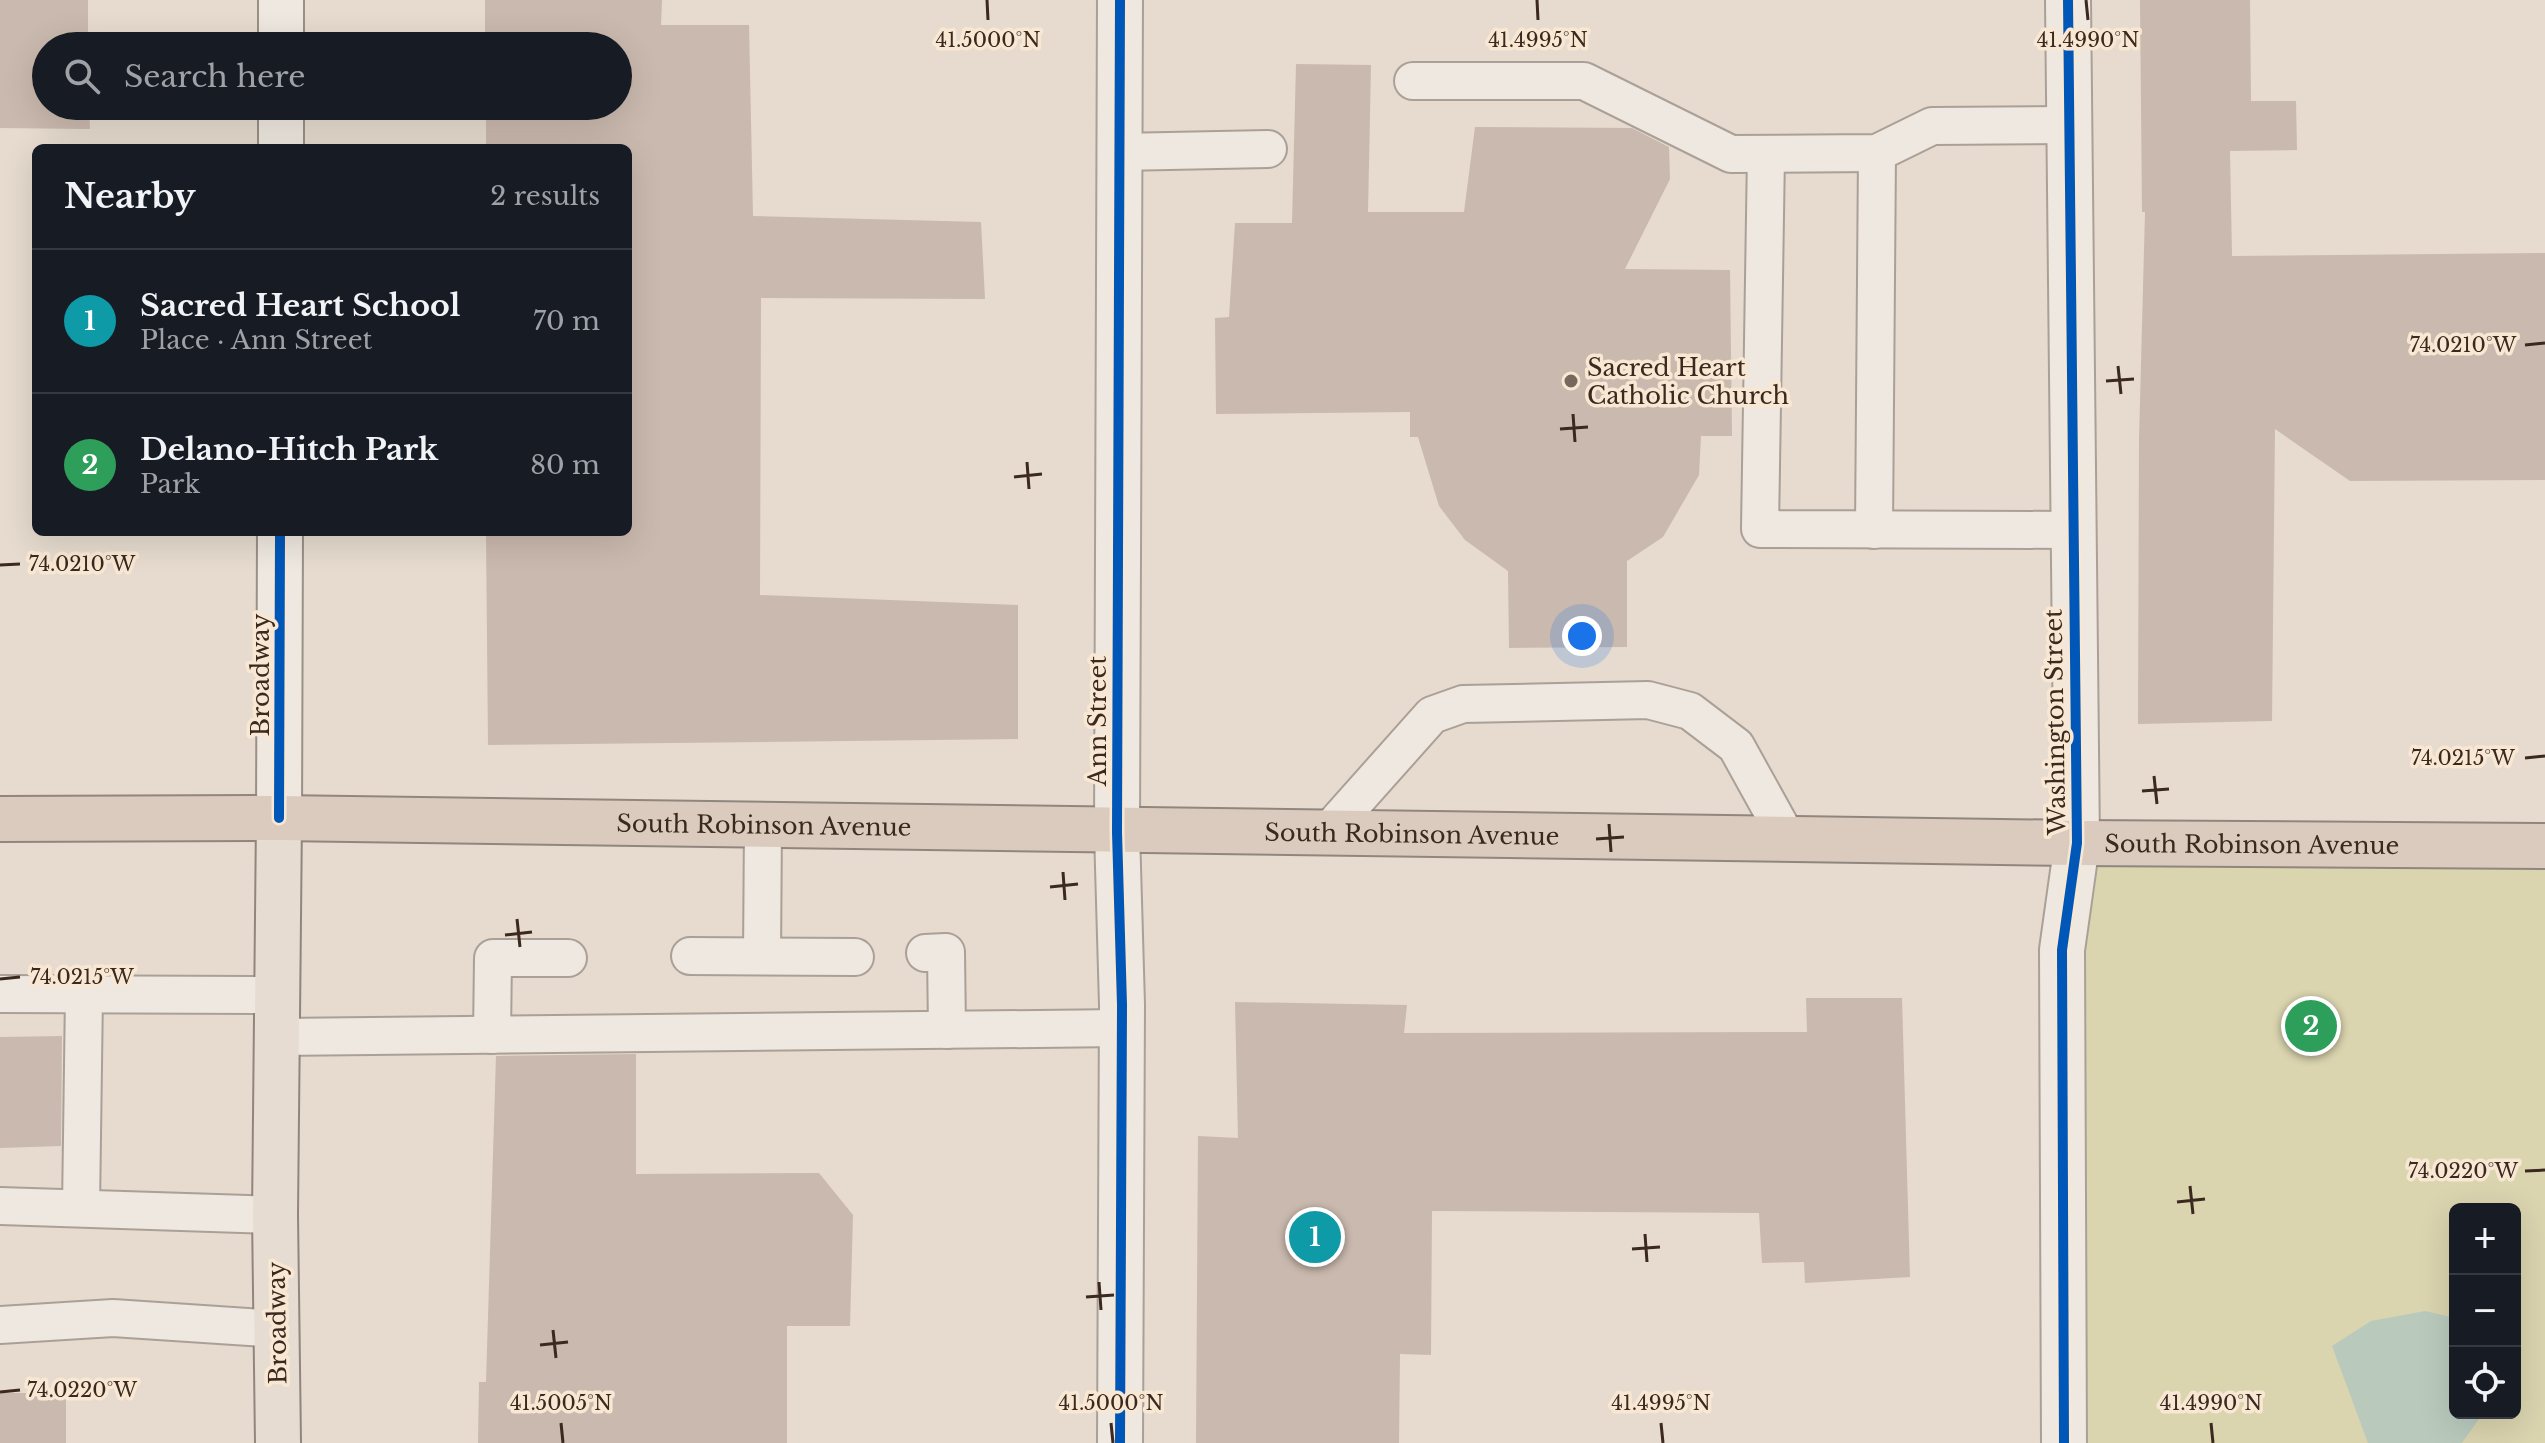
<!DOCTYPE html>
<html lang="en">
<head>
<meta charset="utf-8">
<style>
  :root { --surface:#171b24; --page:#20242c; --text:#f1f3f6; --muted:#9ea1a6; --line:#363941; --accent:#d93025 }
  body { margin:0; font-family:"Libre Baskerville",serif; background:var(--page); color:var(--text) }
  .controls { position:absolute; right:24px; bottom:24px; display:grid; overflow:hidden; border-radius:12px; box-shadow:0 8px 32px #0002 }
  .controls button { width:72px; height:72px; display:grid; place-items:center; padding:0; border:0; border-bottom:2px solid var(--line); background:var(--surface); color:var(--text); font:40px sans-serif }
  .you { position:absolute; left:1582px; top:636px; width:28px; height:28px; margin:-20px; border:6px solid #fff; border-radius:50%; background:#1a73e8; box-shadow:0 0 0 12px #1a73e833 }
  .badge { display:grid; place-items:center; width:52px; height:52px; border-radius:50%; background:var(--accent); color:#fff; font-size:26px; font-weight:700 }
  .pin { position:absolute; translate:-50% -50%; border:4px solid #fff; box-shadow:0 2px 8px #0006 }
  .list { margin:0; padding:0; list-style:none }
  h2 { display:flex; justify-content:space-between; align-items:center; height:104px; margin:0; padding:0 32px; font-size:34px }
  h2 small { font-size:26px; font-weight:400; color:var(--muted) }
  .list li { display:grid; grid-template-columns:52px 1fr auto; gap:24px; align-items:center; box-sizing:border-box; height:144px; padding:0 32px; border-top:2px solid var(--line) }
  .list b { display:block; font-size:30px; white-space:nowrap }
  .list p { margin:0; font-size:26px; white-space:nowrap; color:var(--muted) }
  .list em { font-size:26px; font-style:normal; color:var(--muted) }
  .icon { flex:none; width:44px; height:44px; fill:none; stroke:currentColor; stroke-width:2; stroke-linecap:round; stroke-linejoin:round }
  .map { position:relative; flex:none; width:2545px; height:1443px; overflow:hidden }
  .search { position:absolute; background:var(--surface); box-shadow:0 8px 32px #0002; left:32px; top:32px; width:600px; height:88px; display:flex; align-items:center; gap:20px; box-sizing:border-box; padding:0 28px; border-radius:44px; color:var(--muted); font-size:30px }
  .panel { position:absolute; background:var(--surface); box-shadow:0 8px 32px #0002; left:32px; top:144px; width:600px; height:392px; border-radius:12px }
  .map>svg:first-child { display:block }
  .green { fill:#dad4af; fill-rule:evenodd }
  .water { fill:#b9cabd }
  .building { fill:#cab9ae }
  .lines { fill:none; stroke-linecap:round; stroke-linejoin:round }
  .lane-casing { stroke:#aba097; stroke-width:40 }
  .street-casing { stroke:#aba097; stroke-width:48 }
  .secondary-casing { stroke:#9b9086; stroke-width:48 }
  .primary-casing { stroke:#91867e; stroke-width:48 }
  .highway-casing { stroke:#91867e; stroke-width:48 }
  .lane { stroke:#eee8e0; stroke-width:36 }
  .street { stroke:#eee8e0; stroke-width:44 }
  .secondary { stroke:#eee8e0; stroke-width:44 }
  .primary { stroke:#e6dcd1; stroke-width:44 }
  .highway { stroke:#dacbbe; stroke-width:44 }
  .cycleway-casing { stroke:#f8e8d3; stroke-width:15 }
  .cycleway { stroke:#0057b8; stroke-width:10 }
  .ticks { fill:none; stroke:#3b281e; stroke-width:3 }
  .poi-dot { fill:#77675c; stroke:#f8e8d3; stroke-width:3 }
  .labels { text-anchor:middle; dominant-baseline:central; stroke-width:7; stroke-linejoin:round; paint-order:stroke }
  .poi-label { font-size:24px; fill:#3b281e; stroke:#f8e8d3; text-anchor:start }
  .street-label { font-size:24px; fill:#3b281e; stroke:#f8e8d3 }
  .ticks-label { font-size:20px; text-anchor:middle; fill:#3b281e; stroke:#f8e8d3; stroke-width:7; stroke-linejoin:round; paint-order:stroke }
</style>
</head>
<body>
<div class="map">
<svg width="2545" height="1443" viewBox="0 0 2545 1443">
  <rect width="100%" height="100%" fill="#e6dbce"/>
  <path class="green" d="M 2545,841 L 2545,1443 L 2076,1443 L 2077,843 ZM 2455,1209 L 2515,1209 L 2515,1413 L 2455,1413 Z"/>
  <path class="water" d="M 2425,1311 L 2455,1318 L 2455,1413 L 2483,1413 L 2462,1443 L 2368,1443 L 2332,1346 L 2371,1321 Z"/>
  <g class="building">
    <path d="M 0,0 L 88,0 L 88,46 L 46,46 L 46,106 L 89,106 L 90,129 L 0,128 Z"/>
    <path d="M 485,0 L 662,0 L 661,25 L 749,25 L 753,216 L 981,222 L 985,299 L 761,298 L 760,595 L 1018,605 L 1018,739 L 488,745 L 486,532 L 628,532 L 628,148 L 486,148 L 486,106 L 618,106 L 618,46 L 485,46 Z"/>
    <path d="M 2140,0 L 2250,0 L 2251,101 L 2296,101 L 2297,150 L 2230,151 L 2232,256 L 2545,253 L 2545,480 L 2350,481 L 2275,429 L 2272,721 L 2138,724 L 2139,440 L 2145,212 L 2142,212 Z"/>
    <path d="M 1296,64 L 1371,65 L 1368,212 L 1464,212 L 1475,127 L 1632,128 L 1669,147 L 1670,179 L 1625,269 L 1730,270 L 1732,436 L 1701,436 L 1699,475 L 1663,537 L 1627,561 L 1627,647 L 1509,648 L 1508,571 L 1465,540 L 1439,506 L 1418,437 L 1410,437 L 1410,412 L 1216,414 L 1215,318 L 1229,317 L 1235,223 L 1292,223 Z"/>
    <path d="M 1806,998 L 1902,998 L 1910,1277 L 1805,1283 L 1804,1262 L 1762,1263 L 1759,1213 L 1432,1211 L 1431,1355 L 1400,1354 L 1399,1443 L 1196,1443 L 1198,1136 L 1238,1138 L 1235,1002 L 1407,1005 L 1404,1033 L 1807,1032 Z"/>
    <path d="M 62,1036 L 61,1146 L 0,1148 L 0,1037 Z"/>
    <path d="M 636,1054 L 636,1174 L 819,1173 L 853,1215 L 850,1326 L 787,1326 L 787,1443 L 478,1443 L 479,1382 L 486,1382 L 496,1056 Z"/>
    <rect x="0" y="1393" width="66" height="50"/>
  </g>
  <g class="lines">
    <defs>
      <g id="lane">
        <path d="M 1413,81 L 1584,81 L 1731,154 L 1877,153 L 1932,126 L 2069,125"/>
        <path d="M 1119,152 L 1268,149"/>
        <path d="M 1766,154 L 1760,529 L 2072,530"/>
        <path d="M 1874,530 L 1877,153"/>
        <path d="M 1326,834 L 1432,715 L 1463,704 L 1648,700 L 1690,711 L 1736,746 L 1788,840"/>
        <path d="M 925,953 L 946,952 L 947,1030"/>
        <path d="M 690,956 L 855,957"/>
        <path d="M 762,956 L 763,824"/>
        <path d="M 0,994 L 279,995"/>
        <path d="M 492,1035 L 493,958 L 568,958"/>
        <path d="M 278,1037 L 1122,1028"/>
        <path d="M 0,1206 L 275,1215"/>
        <path d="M 81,1208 L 84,994"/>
        <path d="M 0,1325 L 113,1318 L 278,1329"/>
      </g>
      <g id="street">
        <path d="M 1120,1443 L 1122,1005 L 1117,832 L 1120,0"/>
        <path d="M 2064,1443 L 2062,950 L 2077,843 L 2068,0"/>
      </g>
      <g id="secondary">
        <path d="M 281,46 L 281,0"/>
        <path d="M 281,148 L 281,106"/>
        <path d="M 279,818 L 280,532"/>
      </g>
      <path id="primary" d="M 278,1443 L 275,1215 L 279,818"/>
      <g id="highway">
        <path id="s1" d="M 0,819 L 279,818 L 2077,843 L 2545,846"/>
      </g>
    </defs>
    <use href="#lane" class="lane-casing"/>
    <use href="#street" class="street-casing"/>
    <use href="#secondary" class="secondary-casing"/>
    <use href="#primary" class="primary-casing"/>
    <use href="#highway" class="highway-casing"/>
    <use href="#lane" class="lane"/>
    <use href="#street" class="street"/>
    <use href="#secondary" class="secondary"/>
    <use href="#primary" class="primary"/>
    <use href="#highway" class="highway"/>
    <defs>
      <g id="cycleway">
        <path d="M 279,818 L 280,532"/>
        <path d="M 1120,1443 L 1122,1005 L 1117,832 L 1120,0"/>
        <path d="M 2064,1443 L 2062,950 L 2077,843 L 2068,0"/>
      </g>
    </defs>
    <use href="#cycleway" class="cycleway-casing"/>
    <use href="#cycleway" class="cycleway"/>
  </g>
  <path class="ticks" d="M 987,0 L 988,20M 1537,0 L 1538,20M 2086,0 L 2088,20M 2525,345 L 2545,343M 2118,366 L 2121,394M 2106,381 L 2134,379M 1573,414 L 1575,442M 1560,429 L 1588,427M 1027,462 L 1029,489M 1014,477 L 1042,474M 0,565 L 20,564M 2525,758 L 2545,756M 2154,776 L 2157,804M 2142,791 L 2169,789M 1609,824 L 1611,852M 1596,839 L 1624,837M 1063,872 L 1065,900M 1050,887 L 1078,884M 517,919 L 520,947M 505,935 L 532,932M 0,979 L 20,977M 2525,1171 L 2545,1170M 2190,1186 L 2193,1214M 2177,1202 L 2205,1199M 1645,1234 L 1647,1262M 1632,1249 L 1660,1247M 1099,1282 L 1101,1310M 1086,1297 L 1114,1295M 553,1330 L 556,1358M 540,1345 L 568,1342M 0,1392 L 20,1390M 561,1423 L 563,1443M 1111,1423 L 1113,1443M 1661,1423 L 1663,1443M 2211,1423 L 2213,1443"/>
  <circle class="poi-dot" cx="1571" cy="381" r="8"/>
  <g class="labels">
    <g class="poi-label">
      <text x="1587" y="367">Sacred Heart<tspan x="1587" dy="28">Catholic Church</tspan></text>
    </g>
    <g class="street-label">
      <text transform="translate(260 675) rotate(-90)">Broadway</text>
      <text transform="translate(1097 721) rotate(-90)">Ann Street</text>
      <text transform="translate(2055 722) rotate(-91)">Washington Street</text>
      <text stroke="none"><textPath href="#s1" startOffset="764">South Robinson Avenue</textPath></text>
      <text stroke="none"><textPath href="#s1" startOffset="1412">South Robinson Avenue</textPath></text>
      <text stroke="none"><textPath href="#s1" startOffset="2252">South Robinson Avenue</textPath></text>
      <text transform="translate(277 1323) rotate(-91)">Broadway</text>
    </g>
  </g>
  <g class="ticks-label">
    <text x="988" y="47">41.5000°N</text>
    <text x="1538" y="47">41.4995°N</text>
    <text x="2088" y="47">41.4990°N</text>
    <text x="2463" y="352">74.0210°W</text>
    <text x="82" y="571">74.0210°W</text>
    <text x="2463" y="765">74.0215°W</text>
    <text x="82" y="984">74.0215°W</text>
    <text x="2463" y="1178">74.0220°W</text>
    <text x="82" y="1397">74.0220°W</text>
    <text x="561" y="1410">41.5005°N</text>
    <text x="1111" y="1410">41.5000°N</text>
    <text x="1661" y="1410">41.4995°N</text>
    <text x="2211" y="1410">41.4990°N</text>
  </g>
</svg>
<div class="controls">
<button>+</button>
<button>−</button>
<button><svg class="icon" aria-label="locate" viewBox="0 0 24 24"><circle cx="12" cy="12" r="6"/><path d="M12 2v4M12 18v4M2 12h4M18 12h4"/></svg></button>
</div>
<div class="you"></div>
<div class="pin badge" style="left:1315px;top:1237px;background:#0f9aa8">1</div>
<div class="pin badge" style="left:2311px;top:1026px;background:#2e9e5b">2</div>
<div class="search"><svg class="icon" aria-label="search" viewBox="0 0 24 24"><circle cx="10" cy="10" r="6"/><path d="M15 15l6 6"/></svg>Search here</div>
<section class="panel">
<h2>Nearby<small>2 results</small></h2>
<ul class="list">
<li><span class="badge" style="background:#0f9aa8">1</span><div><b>Sacred Heart School</b><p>Place · Ann Street</p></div><em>70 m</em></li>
<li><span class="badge" style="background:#2e9e5b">2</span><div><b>Delano-Hitch Park</b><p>Park</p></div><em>80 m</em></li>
</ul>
</section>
</div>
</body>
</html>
